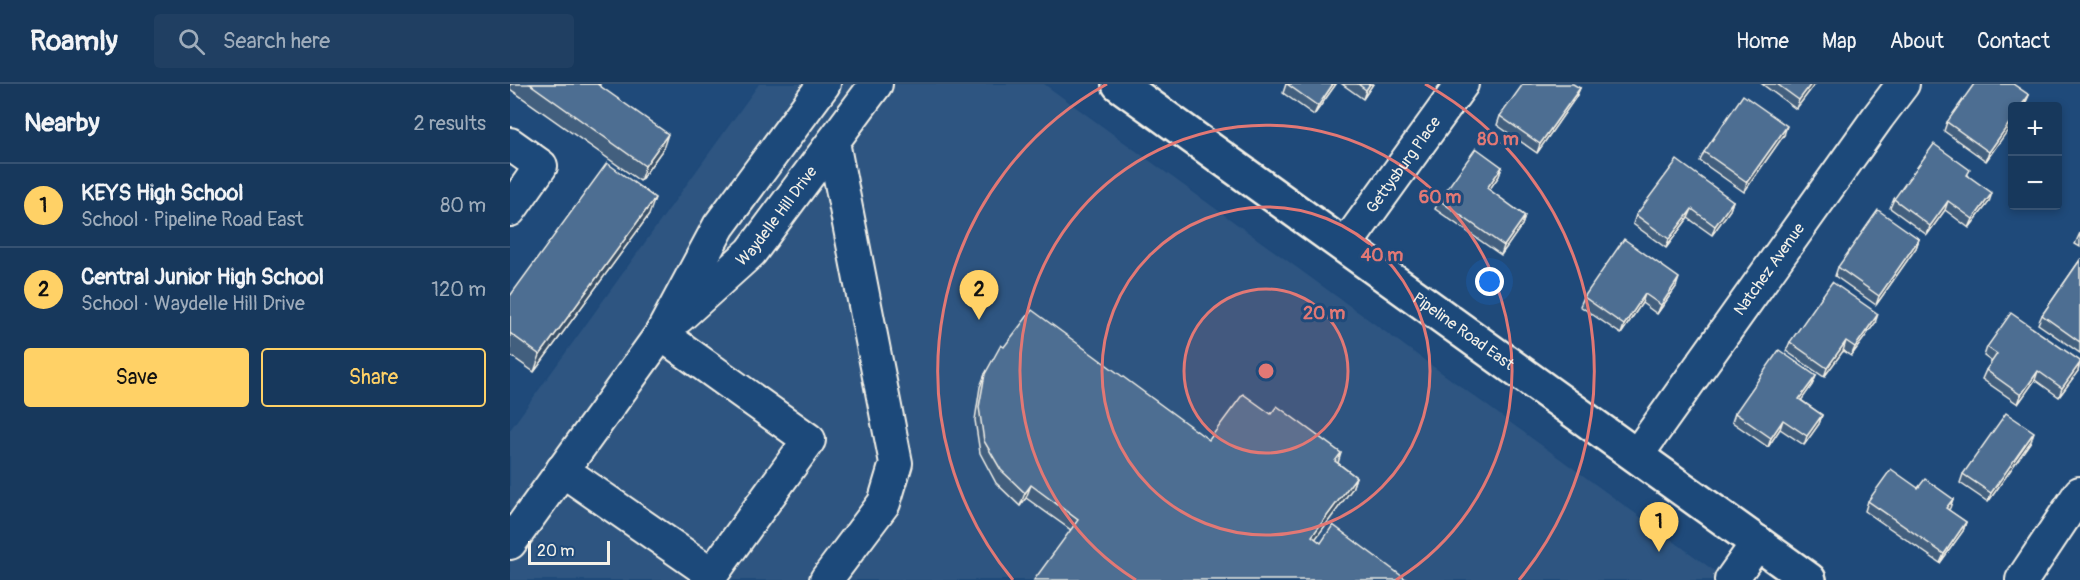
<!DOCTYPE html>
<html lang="en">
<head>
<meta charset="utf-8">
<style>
  :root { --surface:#17385c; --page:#203f62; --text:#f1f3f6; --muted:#9eacbb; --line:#365272; --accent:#ffd166 }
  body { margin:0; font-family:Pangolin,sans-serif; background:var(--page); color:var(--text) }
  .controls { position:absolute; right:18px; top:18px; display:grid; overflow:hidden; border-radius:6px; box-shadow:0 3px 9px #0003 }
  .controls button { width:54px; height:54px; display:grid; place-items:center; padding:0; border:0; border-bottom:2px solid var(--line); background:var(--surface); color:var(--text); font:30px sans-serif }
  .scale { position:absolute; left:18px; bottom:15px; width:82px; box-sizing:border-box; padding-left:6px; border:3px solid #f4f1e8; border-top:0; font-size:16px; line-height:21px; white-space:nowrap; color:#f4f1e8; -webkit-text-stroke:4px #1f4a7a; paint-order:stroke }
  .you { position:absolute; left:980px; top:198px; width:21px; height:21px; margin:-15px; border:4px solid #fff; border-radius:50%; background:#1a73e8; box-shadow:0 0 0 9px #1a73e833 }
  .badge { display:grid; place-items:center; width:39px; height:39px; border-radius:50%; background:var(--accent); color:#111; font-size:20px; font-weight:700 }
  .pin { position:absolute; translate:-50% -50px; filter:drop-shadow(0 2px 3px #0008) }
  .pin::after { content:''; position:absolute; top:32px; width:21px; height:18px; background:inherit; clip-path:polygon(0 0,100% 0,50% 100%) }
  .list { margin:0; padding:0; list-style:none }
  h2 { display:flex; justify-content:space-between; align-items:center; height:78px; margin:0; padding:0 24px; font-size:26px }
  h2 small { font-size:20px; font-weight:400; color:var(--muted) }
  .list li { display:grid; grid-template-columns:39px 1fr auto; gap:18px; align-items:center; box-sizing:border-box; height:84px; padding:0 24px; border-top:2px solid var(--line) }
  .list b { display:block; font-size:22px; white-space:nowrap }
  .list p { margin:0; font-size:20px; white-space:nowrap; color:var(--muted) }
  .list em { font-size:20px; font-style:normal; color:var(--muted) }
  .actions { display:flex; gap:12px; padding:18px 24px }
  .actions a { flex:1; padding:14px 0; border:2px solid var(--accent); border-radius:6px; text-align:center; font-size:21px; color:var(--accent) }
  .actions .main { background:var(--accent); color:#111 }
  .icon { flex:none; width:33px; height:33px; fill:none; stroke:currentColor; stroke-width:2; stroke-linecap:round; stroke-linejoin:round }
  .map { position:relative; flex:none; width:1570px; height:496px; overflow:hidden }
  header { display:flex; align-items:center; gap:36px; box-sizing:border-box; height:84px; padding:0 30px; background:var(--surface); border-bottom:2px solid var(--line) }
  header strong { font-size:28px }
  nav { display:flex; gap:33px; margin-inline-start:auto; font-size:21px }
  .search { width:420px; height:54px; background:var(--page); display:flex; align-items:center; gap:15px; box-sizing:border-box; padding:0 21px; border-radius:6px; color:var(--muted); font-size:22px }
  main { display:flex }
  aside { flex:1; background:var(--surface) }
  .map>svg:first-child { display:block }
  .built { fill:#2d5581 }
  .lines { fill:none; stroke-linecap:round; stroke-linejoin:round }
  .minor-casing { stroke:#f4f1e8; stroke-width:36 }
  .major-casing { stroke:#f4f1e8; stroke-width:38 }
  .minor { stroke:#1f4a7a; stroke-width:32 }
  .major { stroke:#1f4a7a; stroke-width:33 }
  .wall { fill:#425f7e; stroke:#f4f1e8; stroke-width:1.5 }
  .shaded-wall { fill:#364d66; stroke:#f4f1e8; stroke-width:1.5 }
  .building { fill:#4d6e92; stroke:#f4f1e8; stroke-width:1.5 }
  .ring { fill:none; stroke:#e27875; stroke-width:3 }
  .labels { text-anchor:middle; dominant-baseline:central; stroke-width:6; stroke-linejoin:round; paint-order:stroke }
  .street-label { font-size:16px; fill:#f4f1e8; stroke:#1f4a7a }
  .centre { fill:#e27875; stroke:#1f4a7a; stroke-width:3 }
  .ring-label { font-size:18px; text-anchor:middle; font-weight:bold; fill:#e27875; stroke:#1f4a7a; stroke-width:6; stroke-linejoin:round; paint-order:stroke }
</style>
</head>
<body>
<header>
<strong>Roamly</strong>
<div class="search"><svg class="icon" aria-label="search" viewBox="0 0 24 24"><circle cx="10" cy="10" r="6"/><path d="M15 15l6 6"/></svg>Search here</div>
<nav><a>Home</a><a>Map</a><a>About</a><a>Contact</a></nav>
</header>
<main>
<aside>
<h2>Nearby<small>2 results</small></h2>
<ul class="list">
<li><span class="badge">1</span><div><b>KEYS High School</b><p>School · Pipeline Road East</p></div><em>80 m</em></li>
<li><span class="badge">2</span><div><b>Central Junior High School</b><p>School · Waydelle Hill Drive</p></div><em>120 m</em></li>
</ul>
<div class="actions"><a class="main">Save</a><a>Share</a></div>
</aside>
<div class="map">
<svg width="1570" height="496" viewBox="0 0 1570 496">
  <rect width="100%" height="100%" fill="#1f4a7a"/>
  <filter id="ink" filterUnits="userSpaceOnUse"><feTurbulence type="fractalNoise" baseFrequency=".0167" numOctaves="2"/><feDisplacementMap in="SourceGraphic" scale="12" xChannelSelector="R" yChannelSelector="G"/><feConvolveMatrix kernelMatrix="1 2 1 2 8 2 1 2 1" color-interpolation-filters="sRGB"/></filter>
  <g filter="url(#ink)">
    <path class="built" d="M 249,0 L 534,0 L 1217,496 L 0,496 L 0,346 Z"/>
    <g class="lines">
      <defs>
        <g id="minor">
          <path d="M 0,60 L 31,82 L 0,126"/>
          <path id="s1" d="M 835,162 L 952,0"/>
          <path id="s2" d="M 169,233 L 241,168 L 366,0"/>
          <path id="s3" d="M 1127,371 L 1368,33 L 1393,0"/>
          <path d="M 52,386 L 202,490 L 299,356 L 151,250"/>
          <path d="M 0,459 L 151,250 L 209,142 L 314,0"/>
          <path d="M 316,496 L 374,419 L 386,379 L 323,58"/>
          <path d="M 1221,496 L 1248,458"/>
          <path d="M 1512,496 L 1570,409"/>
        </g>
        <g id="major">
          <path id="s4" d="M 609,0 L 1299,496"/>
        </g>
      </defs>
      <use href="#minor" class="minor-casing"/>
      <use href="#major" class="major-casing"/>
      <use href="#minor" class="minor"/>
      <use href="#major" class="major"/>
    </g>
    <g class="wall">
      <path d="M 0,0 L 90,0 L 89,1 L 153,65 L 130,97 L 0,5 Z"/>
      <path d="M 776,0 L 826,0 L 804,31 L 773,9 Z"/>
      <path d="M 832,0 L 863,0 L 853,15 Z"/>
      <path d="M 1252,0 L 1305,0 L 1286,25 Z"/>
      <path d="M 1070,4 L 1066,13 L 1027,69 L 987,41 L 990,32 Z"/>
      <path d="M 1519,11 L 1515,20 L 1476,77 L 1434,47 L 1437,38 Z"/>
      <path d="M 1274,51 L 1234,108 L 1190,77 L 1194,68 Z"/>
      <path d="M 992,83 L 989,92 L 979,106 L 1015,132 L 1012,141 L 991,171 L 925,125 L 929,116 Z"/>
      <path d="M 1458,91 L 1479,118 L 1459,144 L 1435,126 L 1417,151 L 1380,124 L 1384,115 Z"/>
      <path d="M 1223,117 L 1220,126 L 1202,151 L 1178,134 L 1156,164 L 1123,140 L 1126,131 Z"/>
      <path d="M 139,131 L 24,288 L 0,271 L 0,212 Z"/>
      <path d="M 1570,149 L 1570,163 L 1565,160 Z"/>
      <path d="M 1409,155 L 1406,164 L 1366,221 L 1325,192 L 1328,183 Z"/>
      <path d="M 1570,176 L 1570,269 L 1528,240 L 1532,231 Z"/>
      <path d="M 1166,203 L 1147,230 L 1132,219 L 1111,250 L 1070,222 L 1074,213 Z"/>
      <path d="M 1365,239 L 1341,272 L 1333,267 L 1314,293 L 1276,267 L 1280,258 Z"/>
      <path d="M 494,263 L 699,356 L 761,330 L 831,369 L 828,379 L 846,393 L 842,405 L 805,455 L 811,459 L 897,496 L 561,446 L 516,414 L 510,422 L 486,399 L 470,369 L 465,336 L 470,303 L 475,290 Z"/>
      <path d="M 1477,263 L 1570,277 L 1570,280 L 1568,287 L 1549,313 L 1525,296 L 1508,320 L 1472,295 L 1476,286 L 1482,278 L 1474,272 Z"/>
      <path d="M 1306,292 L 1302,301 L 1291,316 L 1312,331 L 1309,340 L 1294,361 L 1270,345 L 1258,363 L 1222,338 L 1225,329 Z"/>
      <path d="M 1521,357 L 1478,418 L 1450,399 L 1453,390 Z"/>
      <path d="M 1408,404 L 1443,415 L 1438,426 L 1456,438 L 1453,447 L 1430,479 L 1355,427 L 1358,417 Z"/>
    </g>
    <g class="shaded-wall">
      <path d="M 823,0 L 826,0 L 804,31 L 808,22 Z"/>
      <path d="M 860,0 L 863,0 L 853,15 L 856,6 Z"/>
      <path d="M 1301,0 L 1305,0 L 1286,25 L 1289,16 Z"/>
      <path d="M 1070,4 L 1066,13 L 1027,69 L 1030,60 Z"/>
      <path d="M 1519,11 L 1515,20 L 1514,22 L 1511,22 Z"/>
      <path d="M 1503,34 L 1503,39 L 1476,77 L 1479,68 Z"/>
      <path d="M 1277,42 L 1274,51 L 1234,108 L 1237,98 Z"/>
      <path d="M 158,50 L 153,65 L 130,97 L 135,82 Z"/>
      <path d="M 992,83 L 989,92 L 974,113 L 977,104 Z"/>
      <path d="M 1482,109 L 1479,118 L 1459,144 L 1463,135 Z"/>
      <path d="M 145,114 L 139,131 L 24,288 L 30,271 Z"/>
      <path d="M 1223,117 L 1220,126 L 1202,151 L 1205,142 Z"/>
      <path d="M 1438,117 L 1435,126 L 1417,151 L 1420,142 Z"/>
      <path d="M 1182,125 L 1178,134 L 1156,164 L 1159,155 Z"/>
      <path d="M 1015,132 L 1012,141 L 991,171 L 994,162 Z"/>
      <path d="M 1409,155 L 1406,164 L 1366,221 L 1369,212 Z"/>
      <path d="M 1169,194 L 1166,203 L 1147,230 L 1151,221 Z"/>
      <path d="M 1135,210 L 1132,219 L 1111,250 L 1114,241 Z"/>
      <path d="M 1368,230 L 1365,239 L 1341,272 L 1345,263 Z"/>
      <path d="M 1336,257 L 1333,267 L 1314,293 L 1317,284 Z"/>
      <path d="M 1570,279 L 1568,287 L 1549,313 L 1552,304 Z"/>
      <path d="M 1528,287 L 1525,296 L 1508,320 L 1511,311 Z"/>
      <path d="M 1306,292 L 1302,301 L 1286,324 L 1289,315 Z"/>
      <path d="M 1312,331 L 1309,340 L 1294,361 L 1297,352 Z"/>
      <path d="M 1273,336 L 1270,345 L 1258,363 L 1261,354 Z"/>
      <path d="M 1524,348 L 1521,357 L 1478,418 L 1481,409 Z"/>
      <path d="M 846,393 L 842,405 L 798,465 L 802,452 Z"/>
      <path d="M 521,401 L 516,414 L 510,422 L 515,409 Z"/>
      <path d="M 1443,415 L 1440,424 L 1433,433 L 1436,424 Z"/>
      <path d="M 1456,438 L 1453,447 L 1430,479 L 1434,470 Z"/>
    </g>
    <g class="building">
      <path d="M 20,0 L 87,0 L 158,50 L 135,82 Z"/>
      <path d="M 777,0 L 823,0 L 808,22 Z"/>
      <path d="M 848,0 L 860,0 L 856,6 Z"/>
      <path d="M 1013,0 L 1063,0 L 1070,4 L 1030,60 L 990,32 Z"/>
      <path d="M 1267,0 L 1301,0 L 1289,16 Z"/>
      <path d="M 1464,0 L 1503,0 L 1519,11 L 1511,22 L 1503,22 L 1503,34 L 1479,68 L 1437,38 Z"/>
      <path d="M 1233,11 L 1277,42 L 1237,98 L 1194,68 Z"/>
      <path d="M 1424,60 L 1460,86 L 1457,91 L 1482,109 L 1463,135 L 1438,117 L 1420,142 L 1384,115 Z"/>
      <path d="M 966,64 L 992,83 L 977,104 L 1015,132 L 994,162 L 929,116 Z"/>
      <path d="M 1167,76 L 1223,117 L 1205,142 L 1182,125 L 1159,155 L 1126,131 Z"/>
      <path d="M 97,79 L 145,114 L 30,271 L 0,249 L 0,212 Z"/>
      <path d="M 1368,126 L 1409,155 L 1369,212 L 1328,183 Z"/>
      <path d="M 1114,155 L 1169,194 L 1151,221 L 1135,210 L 1114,241 L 1074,213 Z"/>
      <path d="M 1570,176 L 1570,258 L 1532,231 Z"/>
      <path d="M 1322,198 L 1368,230 L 1345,263 L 1336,257 L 1317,284 L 1280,258 Z"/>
      <path d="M 522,226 L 699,356 L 733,310 L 761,330 L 767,322 L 831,369 L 825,377 L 846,393 L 802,452 L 811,459 L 823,441 L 897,496 L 524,496 L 568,436 L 521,401 L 515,409 L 491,386 L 474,357 L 469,323 L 475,290 L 491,261 L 494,263 Z"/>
      <path d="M 1501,229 L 1570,277 L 1570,279 L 1552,304 L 1528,287 L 1511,311 L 1476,286 L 1487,270 L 1477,263 Z"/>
      <path d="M 1269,266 L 1306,292 L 1289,315 L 1312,331 L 1297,352 L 1273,336 L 1261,354 L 1225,329 Z"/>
      <path d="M 1496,329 L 1524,348 L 1481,409 L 1453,390 Z"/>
      <path d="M 1381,385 L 1408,404 L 1415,395 L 1443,415 L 1436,424 L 1456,438 L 1434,470 L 1358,417 Z"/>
    </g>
  </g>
  <circle cx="756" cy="287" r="82" fill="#e27875" fill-opacity=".12"/>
  <g class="ring">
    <circle cx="756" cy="287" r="82"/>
    <circle cx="756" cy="287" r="164"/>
    <path d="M626 496A246 246 0 1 1 886 496"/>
    <path d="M503 496A328 328 0 0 1 597 0M915 0A328 328 0 0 1 1009 496"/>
  </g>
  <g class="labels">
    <g class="street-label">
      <text stroke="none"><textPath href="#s1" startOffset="100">Gettysburg Place</textPath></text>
      <text stroke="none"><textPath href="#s2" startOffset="141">Waydelle Hill Drive</textPath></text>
      <text stroke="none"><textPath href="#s3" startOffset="228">Natchez Avenue</textPath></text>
      <text stroke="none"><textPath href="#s4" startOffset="424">Pipeline Road East</textPath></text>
    </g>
  </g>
  <circle cx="756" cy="287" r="9" class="centre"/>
  <g class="ring-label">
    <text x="988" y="61">80 m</text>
    <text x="930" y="119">60 m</text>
    <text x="872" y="177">40 m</text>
    <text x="814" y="235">20 m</text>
  </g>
</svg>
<div class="controls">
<button>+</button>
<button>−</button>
</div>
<div class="scale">20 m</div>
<div class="you"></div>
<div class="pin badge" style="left:1149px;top:468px">1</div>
<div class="pin badge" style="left:469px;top:236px">2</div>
</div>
</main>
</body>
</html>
